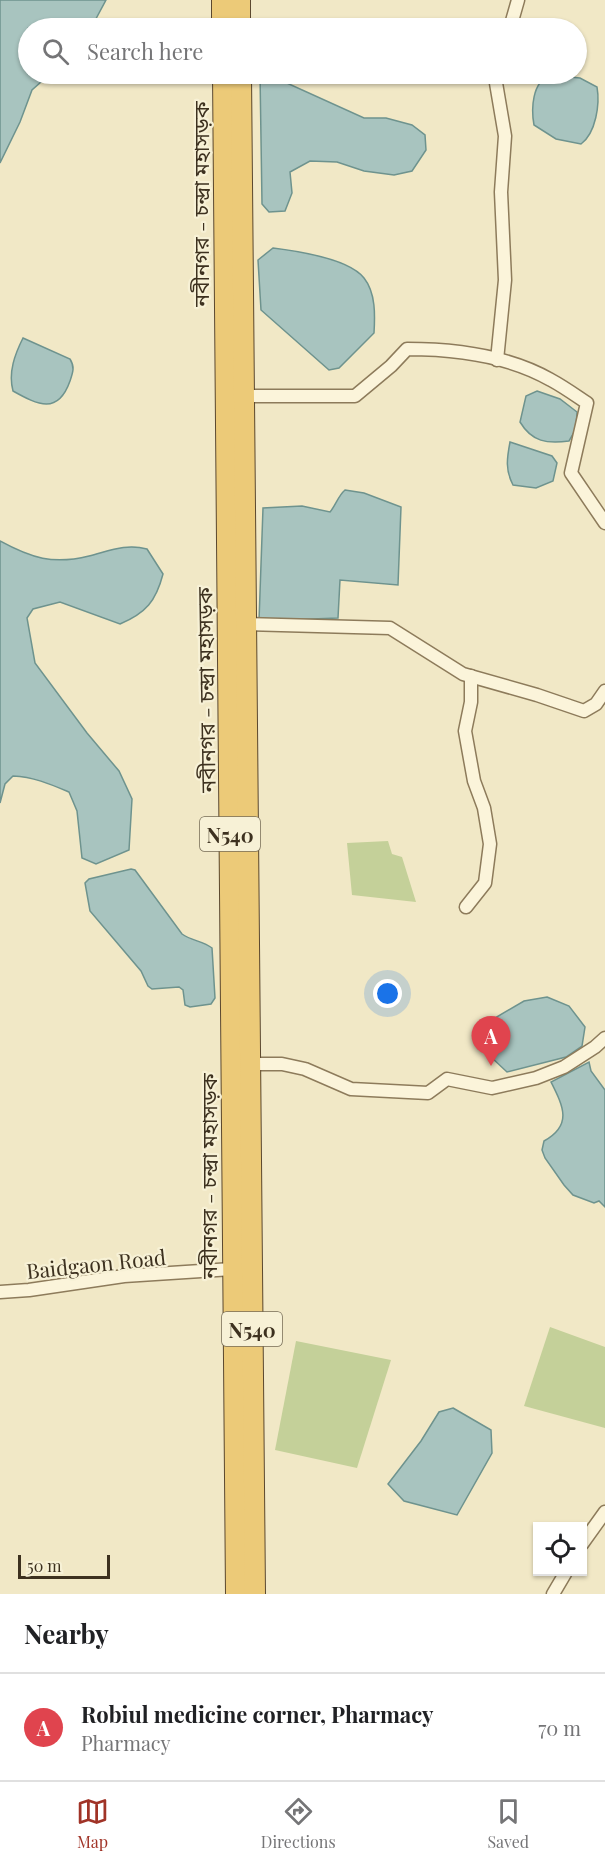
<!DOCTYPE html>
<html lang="en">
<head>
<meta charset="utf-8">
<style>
  :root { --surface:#fff; --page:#f6f6f6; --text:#202124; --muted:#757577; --line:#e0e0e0; --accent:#a03327 }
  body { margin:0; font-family:"Playfair Display","Noto Sans Bengali",serif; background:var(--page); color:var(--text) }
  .controls { position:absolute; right:18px; bottom:18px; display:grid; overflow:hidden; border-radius:0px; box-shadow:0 2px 4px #0004 }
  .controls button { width:54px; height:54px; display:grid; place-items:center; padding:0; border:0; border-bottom:2px solid var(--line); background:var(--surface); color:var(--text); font:30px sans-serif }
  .scale { position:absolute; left:18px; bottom:15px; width:92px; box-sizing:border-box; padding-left:6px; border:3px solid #3d311f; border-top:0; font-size:16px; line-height:21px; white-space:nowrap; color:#3d311f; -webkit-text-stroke:4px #f7f1d6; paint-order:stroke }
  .you { position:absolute; left:388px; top:994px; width:21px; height:21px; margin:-15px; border:4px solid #fff; border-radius:50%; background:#1a73e8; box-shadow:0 0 0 9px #1a73e833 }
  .badge { display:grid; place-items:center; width:39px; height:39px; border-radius:50%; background:var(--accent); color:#fff; font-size:20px; font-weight:700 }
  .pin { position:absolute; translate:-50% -50px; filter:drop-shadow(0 2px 3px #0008) }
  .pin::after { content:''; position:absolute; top:32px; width:21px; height:18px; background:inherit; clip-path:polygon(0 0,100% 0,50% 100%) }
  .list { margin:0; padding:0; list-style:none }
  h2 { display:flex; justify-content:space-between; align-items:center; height:78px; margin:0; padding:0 24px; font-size:26px }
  h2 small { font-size:20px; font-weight:400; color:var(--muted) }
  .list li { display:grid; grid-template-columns:39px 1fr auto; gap:18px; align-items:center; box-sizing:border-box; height:108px; padding:0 24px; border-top:2px solid var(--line) }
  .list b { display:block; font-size:22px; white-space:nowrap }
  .list p { margin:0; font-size:20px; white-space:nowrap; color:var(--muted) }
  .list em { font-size:20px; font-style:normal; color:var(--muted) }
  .icon { flex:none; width:33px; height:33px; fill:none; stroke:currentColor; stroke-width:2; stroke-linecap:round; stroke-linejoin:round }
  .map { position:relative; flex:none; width:605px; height:1594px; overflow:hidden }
  .search { position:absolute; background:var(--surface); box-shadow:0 2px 4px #0004; left:18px; right:18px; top:18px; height:66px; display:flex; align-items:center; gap:15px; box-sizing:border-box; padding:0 21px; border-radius:33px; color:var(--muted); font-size:22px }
  .sheet { height:186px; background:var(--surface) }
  nav { display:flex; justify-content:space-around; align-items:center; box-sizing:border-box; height:84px; border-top:2px solid var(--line); background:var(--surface); font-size:16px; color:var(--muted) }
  nav a { display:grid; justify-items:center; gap:3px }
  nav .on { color:var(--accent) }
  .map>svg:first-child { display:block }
  .green { fill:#c4d099 }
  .water { fill:#a8c4bf; stroke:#6e938e; stroke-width:1.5 }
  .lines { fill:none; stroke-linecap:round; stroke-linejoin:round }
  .minor-casing { stroke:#8d7b5b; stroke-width:15 }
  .trunk-casing { stroke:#5b482f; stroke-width:22 }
  .minor { stroke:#fbf4da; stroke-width:12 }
  .trunk { stroke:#ecca78; stroke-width:20 }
  .labels { text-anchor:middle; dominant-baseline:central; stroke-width:4.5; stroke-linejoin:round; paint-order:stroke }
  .shield { fill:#f7f1d6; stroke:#756b56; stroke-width:1.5 }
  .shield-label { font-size:20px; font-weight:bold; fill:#3d311f }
  .street-label { font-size:21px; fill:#3d311f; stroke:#f7f1d6 }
</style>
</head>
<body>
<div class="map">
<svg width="605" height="1594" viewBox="0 0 605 1594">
  <rect width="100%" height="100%" fill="#f1e8c6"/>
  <g class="green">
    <path d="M 388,841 L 392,854 L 402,857 L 416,902 L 352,895 L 347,843 Z"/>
    <path d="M 550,1327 L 605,1347 L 605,1428 L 524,1406 Z"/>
    <path d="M 296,1341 L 391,1360 L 357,1468 L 275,1450 Z"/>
  </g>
  <g class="water">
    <path d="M 0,0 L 106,0 L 91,28 L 28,28 L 28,74 L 50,74 L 32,90 L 20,122 L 0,163 Z"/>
    <path d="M 260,74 L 267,74 L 364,118 L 386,118 L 412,125 L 425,135 L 426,150 L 412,171 L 394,175 L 364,171 L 337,162 L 310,161 L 290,172 L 292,193 L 285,211 L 269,212 L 262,204 Z"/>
    <path d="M 550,75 L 580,78 L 597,87 C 600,104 596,133 581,144 L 556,139 L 534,125 C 531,109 532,82 550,75 Z"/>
    <path d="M 273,248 C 297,251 349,259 364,278 C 376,293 375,316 374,333 L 339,368 L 329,370 L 261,310 L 258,260 Z"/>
    <path d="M 23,338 L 70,359 C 75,367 73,372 70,381 C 58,415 38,405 13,391 C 8,372 15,354 23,338 Z"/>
    <path d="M 537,391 L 560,399 L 577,412 L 576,429 L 569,441 C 547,444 532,442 520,422 L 526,396 Z"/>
    <path d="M 510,442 L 552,456 L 557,463 L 553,481 L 536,488 L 513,485 C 505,470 507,458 510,442 Z"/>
    <path d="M 345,490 L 364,493 L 401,507 L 398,585 L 340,580 L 338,618 L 259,621 L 263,508 L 302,506 L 330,512 C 336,505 338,496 345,490 Z"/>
    <path d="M 0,541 C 31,558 53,565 89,556 C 109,551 126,543 147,549 L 163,574 C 156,601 146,613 120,624 L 60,602 L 33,609 L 27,618 L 35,663 L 87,733 L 119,771 L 132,799 L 129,850 L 96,864 L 82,858 L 77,811 L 69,792 C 50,784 34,777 13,776 L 5,784 L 0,803 Z"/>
    <path d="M 131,869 L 135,870 L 182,934 C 192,941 203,941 212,948 L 215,998 L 211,1004 L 190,1007 L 185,1005 L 183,990 L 179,987 L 152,989 L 148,986 L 141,971 L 90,911 L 85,883 L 89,879 Z"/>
    <path d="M 547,997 L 569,1006 L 585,1027 L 582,1046 L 566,1057 L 507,1072 L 492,1058 L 492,1035 L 495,1018 L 524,1001 Z"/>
    <path d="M 589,1062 L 591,1071 L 605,1090 L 605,1207 L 599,1201 L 594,1203 L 573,1195 L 564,1185 L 545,1158 L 542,1150 L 544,1141 C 573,1125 563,1106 551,1082 Z"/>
    <path d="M 453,1408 L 491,1430 L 492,1453 L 457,1515 L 404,1501 L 388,1484 L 421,1441 L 439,1412 Z"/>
  </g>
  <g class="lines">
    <defs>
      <g id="minor">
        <path d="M 510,28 L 518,0"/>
        <path d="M 497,360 L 505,280 L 501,192 L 505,136 L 496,83 L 499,74"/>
        <path d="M 243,396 L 355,396 L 391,366 L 407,349 C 455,349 509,356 551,380 C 564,387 575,395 587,403 L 571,473 L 605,523"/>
        <path d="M 246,624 L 390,628 L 463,674 L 537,695 L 584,711 L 596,704 L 605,691"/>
        <path d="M 466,907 L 485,883 L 490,844 L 484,808 L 474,781 L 465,731 L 471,702 L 471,676"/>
        <path d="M 249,1064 L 282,1064 L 305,1069 L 351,1089 L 428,1093 L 447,1079 L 492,1088 L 536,1078 L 564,1067 L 595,1047 L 605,1038"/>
        <path d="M 0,1292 L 29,1290 L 124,1276 L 232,1269"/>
        <path d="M 582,1544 L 605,1512"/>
        <path d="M 553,1594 L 566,1572"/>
      </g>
      <g id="trunk">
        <path d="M 222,0 L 222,28"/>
        <path d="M 240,0 L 240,28"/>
        <path d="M 223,74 L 236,1594"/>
        <path d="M 241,74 L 255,1594"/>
      </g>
    </defs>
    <use href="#minor" class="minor-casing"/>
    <use href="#trunk" class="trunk-casing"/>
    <use href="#minor" class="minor"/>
    <use href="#trunk" class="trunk"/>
  </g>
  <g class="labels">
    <g class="shield">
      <rect x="200" y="817" width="60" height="34" rx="4.5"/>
      <rect x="222" y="1312" width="60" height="34" rx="4.5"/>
    </g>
    <g class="shield-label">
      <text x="230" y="834">N540</text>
      <text x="252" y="1329">N540</text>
    </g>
    <g class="street-label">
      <text transform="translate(200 204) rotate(-90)">নবীনগর - চন্দ্রা মহাসড়ক</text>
      <text transform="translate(205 690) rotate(-91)">নবীনগর - চন্দ্রা মহাসড়ক</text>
      <text transform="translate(208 1176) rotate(-90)">নবীনগর - চন্দ্রা মহাসড়ক</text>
      <text transform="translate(96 1263) rotate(-6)">Baidgaon Road</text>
    </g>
  </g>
</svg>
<div class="controls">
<button><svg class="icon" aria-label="locate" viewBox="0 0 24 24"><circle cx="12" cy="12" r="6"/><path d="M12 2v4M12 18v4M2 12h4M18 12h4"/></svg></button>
</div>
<div class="scale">50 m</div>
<div class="you"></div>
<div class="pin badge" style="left:491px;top:1066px;background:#e0444e">A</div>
<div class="search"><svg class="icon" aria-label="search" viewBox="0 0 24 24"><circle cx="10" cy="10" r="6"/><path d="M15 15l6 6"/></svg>Search here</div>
</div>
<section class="sheet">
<h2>Nearby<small></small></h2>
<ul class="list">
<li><span class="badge" style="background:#e0444e">A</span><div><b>Robiul medicine corner, Pharmacy</b><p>Pharmacy</p></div><em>70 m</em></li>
</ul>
</section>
<nav>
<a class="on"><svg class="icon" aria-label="map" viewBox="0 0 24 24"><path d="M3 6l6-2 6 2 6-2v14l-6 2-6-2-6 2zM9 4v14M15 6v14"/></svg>Map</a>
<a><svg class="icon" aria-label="directions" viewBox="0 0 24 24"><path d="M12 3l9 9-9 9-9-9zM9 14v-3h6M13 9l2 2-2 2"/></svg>Directions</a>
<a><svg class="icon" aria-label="saved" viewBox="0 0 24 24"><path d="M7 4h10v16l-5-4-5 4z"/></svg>Saved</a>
</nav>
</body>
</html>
